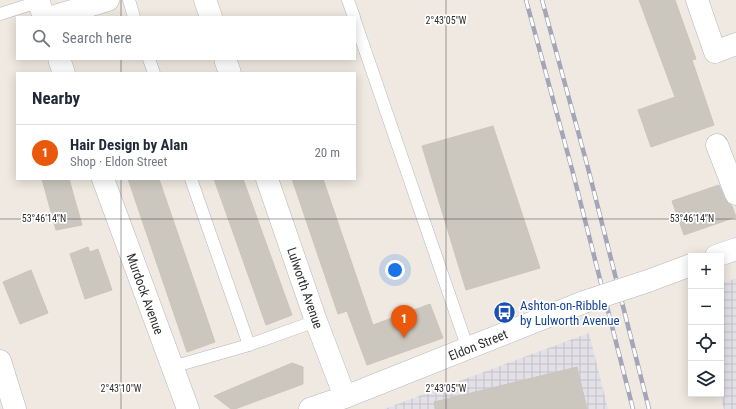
<!DOCTYPE html>
<html lang="en">
<head>
<meta charset="utf-8">
<style>
  :root { --surface:#fff; --page:#f2f2f3; --text:#1f2937; --muted:#747a83; --line:#e0e1e3; --accent:#ea580c }
  body { margin:0; font-family:"Roboto Condensed",sans-serif; background:var(--page); color:var(--text) }
  .controls { position:absolute; right:12px; bottom:12px; display:grid; overflow:hidden; border-radius:0px; box-shadow:0 2px 10px #0003 }
  .controls button { width:36px; height:36px; display:grid; place-items:center; padding:0; border:0; border-bottom:1px solid var(--line); background:var(--surface); color:var(--text); font:20px sans-serif }
  .you { position:absolute; left:395px; top:270px; width:14px; height:14px; margin:-10px; border:3px solid #fff; border-radius:50%; background:#1a73e8; box-shadow:0 0 0 6px #1a73e833 }
  .badge { display:grid; place-items:center; width:26px; height:26px; border-radius:50%; background:var(--accent); color:#fff; font-size:13px; font-weight:700 }
  .pin { position:absolute; translate:-50% -33px; filter:drop-shadow(0 1px 2px #0008) }
  .pin::after { content:''; position:absolute; top:21px; width:14px; height:12px; background:inherit; clip-path:polygon(0 0,100% 0,50% 100%) }
  .list { margin:0; padding:0; list-style:none }
  h2 { display:flex; justify-content:space-between; align-items:center; height:52px; margin:0; padding:0 16px; font-size:17px }
  h2 small { font-size:13px; font-weight:400; color:var(--muted) }
  .list li { display:grid; grid-template-columns:26px 1fr auto; gap:12px; align-items:center; box-sizing:border-box; height:56px; padding:0 16px; border-top:1px solid var(--line) }
  .list b { display:block; font-size:15px; white-space:nowrap }
  .list p { margin:0; font-size:13px; white-space:nowrap; color:var(--muted) }
  .list em { font-size:13px; font-style:normal; color:var(--muted) }
  .icon { flex:none; width:22px; height:22px; fill:none; stroke:currentColor; stroke-width:2; stroke-linecap:round; stroke-linejoin:round }
  .map { position:relative; flex:none; width:736px; height:409px; overflow:hidden }
  .search { position:absolute; background:var(--surface); box-shadow:0 2px 10px #0003; left:16px; top:16px; width:340px; height:44px; display:flex; align-items:center; gap:10px; box-sizing:border-box; padding:0 14px; border-radius:0px; color:var(--muted); font-size:15px }
  .panel { position:absolute; background:var(--surface); box-shadow:0 2px 10px #0003; left:16px; top:72px; width:340px; height:108px; border-radius:0px }
  .map>svg:first-child { display:block }
  .industrial { fill:url(#industrial-grid) }
  .building { fill:#cbc7bf; stroke:#cbc5ba }
  .lines { fill:none; stroke-linecap:round; stroke-linejoin:round }
  .lane-casing { stroke:#b4b7c1; stroke-width:13 }
  .street-casing { stroke:#b4b7c1; stroke-width:23 }
  .lane { stroke:#fff; stroke-width:12 }
  .street { stroke:#fff; stroke-width:22 }
  .rail-casing { stroke:#a3a6b8; stroke-width:4.5 }
  .rail { stroke:#fff; stroke-width:3; stroke-dasharray:9; stroke-linecap:butt }
  .street-bridge-casing { stroke:#b4b7c1; stroke-width:23; stroke-linecap:butt }
  .street-bridge { stroke:#fff; stroke-width:22 }
  .ticks { fill:none; stroke:#2e2e2e; stroke-width:1; stroke-opacity:0.45 }
  .labels { text-anchor:middle; dominant-baseline:central; stroke-width:3.5; stroke-linejoin:round; paint-order:stroke }
  .street-label { font-size:13px; fill:#2e2e2e; stroke:#fff }
  .transit-label { font-size:13px; fill:#164399; stroke:#fff; text-anchor:start }
  .ticks-label { font-size:10px; text-anchor:middle; fill:#2e2e2e; stroke:#fff; stroke-width:3.5; stroke-linejoin:round; paint-order:stroke }
</style>
</head>
<body>
<div class="map">
<svg width="736" height="409" viewBox="0 0 736 409">
  <defs>
    <pattern id="industrial-grid" width="8" height="8" patternUnits="userSpaceOnUse"><rect width="8" height="8" fill="#e3e1e8"/><path d="M0 4h8M4 0v8" fill="none" stroke="#c3c1c7"/></pattern>
  </defs>
  <rect width="100%" height="100%" fill="#efe9e1"/>
  <g class="industrial">
    <path d="M 736,278 L 736,409 L 724,409 L 720,394 L 721,284 Z"/>
    <path d="M 589,333 L 608,409 L 384,409 Z"/>
  </g>
  <g class="building">
    <path d="M 639,0 L 675,0 L 696,59 L 692,60 L 714,125 L 651,147 L 638,110 L 675,97 Z"/>
    <path d="M 493,126 L 540,268 L 466,290 L 422,146 Z"/>
    <path d="M 42,179 L 69,179 L 82,225 L 56,230 Z"/>
    <path d="M 128,179 L 159,179 L 215,342 L 187,352 Z"/>
    <path d="M 214,179 L 243,179 L 292,315 L 266,325 Z"/>
    <path d="M 292,179 L 323,179 L 373,325 L 430,304 L 443,338 L 367,365 L 347,311 L 338,314 Z"/>
    <path d="M 719,185 L 725,199 L 728,203 L 732,206 L 736,217 L 684,235 L 672,201 Z"/>
    <path d="M 88,247 L 90,252 L 98,249 L 112,290 L 85,299 L 70,254 Z"/>
    <path d="M 31,270 L 48,313 L 20,324 L 3,282 Z"/>
    <path d="M 292,363 L 303,367 L 303,384 L 235,409 L 231,409 L 214,396 Z"/>
    <path d="M 577,367 L 587,409 L 435,409 L 434,402 Z"/>
  </g>
  <g class="lines">
    <defs>
      <g id="lane">
        <path d="M 129,0 L 134,17"/>
        <path d="M 348,0 L 354,17"/>
        <path d="M 0,14 L 38,2"/>
        <path d="M 355,21 L 468,349"/>
        <path d="M 149,59 L 154,73"/>
        <path d="M 191,179 L 249,345"/>
        <path d="M 172,367 L 249,345 L 316,321"/>
      </g>
      <g id="street">
        <path d="M 38,0 L 44,17"/>
        <path d="M 205,0 L 211,17"/>
        <path d="M 697,0 L 715,52 L 736,44"/>
        <path d="M 52,17 L 108,0"/>
        <path d="M 59,59 L 64,73"/>
        <path d="M 225,59 L 230,73"/>
        <path d="M 717,145 L 736,194"/>
        <path d="M 103,179 L 188,409"/>
        <path d="M 267,179 L 316,321 L 345,397"/>
        <path d="M 716,256 L 736,249"/>
        <path d="M 648,281 L 691,265"/>
        <path d="M 0,361 L 15,409"/>
        <path d="M 310,409 L 345,397 L 584,302"/>
      </g>
    </defs>
    <use href="#lane" class="lane-casing"/>
    <use href="#street" class="street-casing"/>
    <use href="#lane" class="lane"/>
    <use href="#street" class="street"/>
    <defs>
      <g id="rail">
        <path d="M 526,0 L 573,173 L 633,409"/>
        <path d="M 542,0 L 588,168 L 649,409"/>
      </g>
    </defs>
    <use href="#rail" class="rail-casing"/>
    <use href="#rail" class="rail"/>
    <defs>
      <path id="street-bridge" d="M 584,302 L 648,281"/>
    </defs>
    <use href="#street-bridge" class="street-bridge-casing"/>
    <use href="#street-bridge" class="street-bridge"/>
  </g>
  <path class="ticks" d="M 121,0 L 121,17M 446,0 L 446,409M 121,59 L 121,73M 121,179 L 121,409M 0,219 L 736,219"/>
  <defs>
    <symbol id="bus-disc" viewBox="-11 -11 22 22"><circle r="9.5" fill="#1a4fb4" stroke="#fff"/><path d="M-5-6H5V4H4V6H2V4H-2V6H-4V4H-5ZM-3.5-4V0h7V-4ZM-3.5 1.2v1.5H-2V1.2ZM2 1.2v1.5H3.5V1.2Z" fill="#fff"/></symbol>
  </defs>
  <g fill-rule="evenodd">
    <use href="#bus-disc" x="492" y="300" width="25" height="25"/>
  </g>
  <g class="labels">
    <g class="street-label">
      <text transform="translate(305 288) rotate(71)">Lulworth Avenue</text>
      <text transform="translate(145 294) rotate(70)">Murdock Avenue</text>
      <text transform="translate(478 345) rotate(-22)">Eldon Street</text>
    </g>
    <g class="transit-label">
      <text x="520" y="305">Ashton-on-Ribble<tspan x="520" dy="15">by Lulworth Avenue</tspan></text>
    </g>
  </g>
  <g class="ticks-label">
    <text x="446" y="24">2°43'05"W</text>
    <text x="44" y="222">53°46'14"N</text>
    <text x="692" y="222">53°46'14"N</text>
    <text x="121" y="392">2°43'10"W</text>
    <text x="446" y="392">2°43'05"W</text>
  </g>
</svg>
<div class="controls">
<button>+</button>
<button>−</button>
<button><svg class="icon" aria-label="locate" viewBox="0 0 24 24"><circle cx="12" cy="12" r="6"/><path d="M12 2v4M12 18v4M2 12h4M18 12h4"/></svg></button>
<button><svg class="icon" aria-label="layers" viewBox="0 0 24 24"><path d="M12 4l9 5-9 5-9-5zM3 14l9 5 9-5"/></svg></button>
</div>
<div class="you"></div>
<div class="pin badge" style="left:404px;top:338px">1</div>
<div class="search"><svg class="icon" aria-label="search" viewBox="0 0 24 24"><circle cx="10" cy="10" r="6"/><path d="M15 15l6 6"/></svg>Search here</div>
<section class="panel">
<h2>Nearby<small></small></h2>
<ul class="list">
<li><span class="badge">1</span><div><b>Hair Design by Alan</b><p>Shop · Eldon Street</p></div><em>20 m</em></li>
</ul>
</section>
</div>
</body>
</html>
